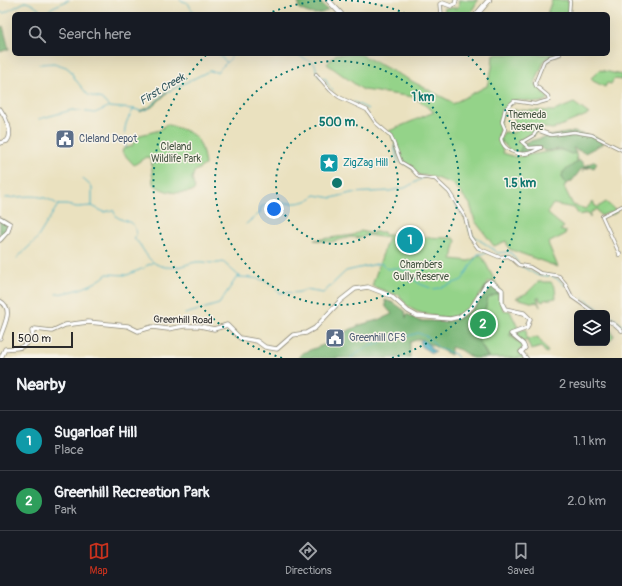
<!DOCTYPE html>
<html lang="en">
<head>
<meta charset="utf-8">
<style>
  :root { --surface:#171b24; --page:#242831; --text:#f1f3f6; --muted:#9ea1a6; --line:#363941; --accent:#c8321e }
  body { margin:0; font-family:Pangolin,sans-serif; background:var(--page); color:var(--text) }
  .controls { position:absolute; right:12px; bottom:12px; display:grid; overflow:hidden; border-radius:6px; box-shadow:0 4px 16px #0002 }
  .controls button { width:36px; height:36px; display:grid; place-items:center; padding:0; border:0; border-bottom:1px solid var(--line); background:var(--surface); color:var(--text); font:20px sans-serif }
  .scale { position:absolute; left:12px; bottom:10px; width:61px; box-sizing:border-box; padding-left:4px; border:2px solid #2b2b2b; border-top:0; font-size:11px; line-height:14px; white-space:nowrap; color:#2b2b2b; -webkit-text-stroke:3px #f7f3e8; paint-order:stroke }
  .you { position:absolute; left:274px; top:209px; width:14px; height:14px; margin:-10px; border:3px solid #fff; border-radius:50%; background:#1a73e8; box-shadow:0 0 0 6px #1a73e833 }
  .badge { display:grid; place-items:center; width:26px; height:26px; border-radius:50%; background:var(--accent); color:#fff; font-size:13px; font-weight:700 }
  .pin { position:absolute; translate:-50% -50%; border:2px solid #fff; box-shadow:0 1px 4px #0006 }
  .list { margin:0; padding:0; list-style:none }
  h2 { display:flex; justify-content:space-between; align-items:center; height:52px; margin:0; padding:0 16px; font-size:17px }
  h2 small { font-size:13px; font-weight:400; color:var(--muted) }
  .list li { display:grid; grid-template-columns:26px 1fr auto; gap:12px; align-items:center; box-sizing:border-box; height:60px; padding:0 16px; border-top:1px solid var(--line) }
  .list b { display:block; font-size:15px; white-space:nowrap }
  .list p { margin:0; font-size:13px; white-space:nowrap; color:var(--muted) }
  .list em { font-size:13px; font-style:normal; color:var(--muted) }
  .icon { flex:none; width:22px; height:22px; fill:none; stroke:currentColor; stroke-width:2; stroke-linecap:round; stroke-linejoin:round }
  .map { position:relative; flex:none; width:622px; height:358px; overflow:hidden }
  .search { position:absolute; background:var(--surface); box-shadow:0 4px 16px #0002; left:12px; right:12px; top:12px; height:44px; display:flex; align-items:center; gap:10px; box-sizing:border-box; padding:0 14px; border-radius:6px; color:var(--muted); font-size:15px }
  .sheet { height:172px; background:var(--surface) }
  nav { display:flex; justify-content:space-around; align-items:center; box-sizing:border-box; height:56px; border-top:1px solid var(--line); background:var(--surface); font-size:11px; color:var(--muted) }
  nav a { display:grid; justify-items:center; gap:2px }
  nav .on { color:var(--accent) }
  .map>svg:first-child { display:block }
  .green { fill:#94d389; stroke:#607f5a }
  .forest { fill:#77b575; stroke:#517050 }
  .water { fill:#44aec3; stroke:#386c77 }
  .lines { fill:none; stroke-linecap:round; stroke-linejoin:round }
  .stream { stroke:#44aec3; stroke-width:1 }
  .minor-casing { stroke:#8a8675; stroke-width:4 }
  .major-casing { stroke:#8a8675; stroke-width:5 }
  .highway-casing { stroke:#8a8675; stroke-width:6 }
  .minor { stroke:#fff; stroke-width:2.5 }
  .major { stroke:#fff; stroke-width:3.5 }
  .highway { stroke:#fff; stroke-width:4.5 }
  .ring { fill:none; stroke:#0f766e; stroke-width:2; stroke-dasharray:2 4 }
  .labels { text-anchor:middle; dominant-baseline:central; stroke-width:3; stroke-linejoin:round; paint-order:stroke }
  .park-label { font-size:10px; fill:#455542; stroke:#f7f3e8 }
  .service-label { font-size:10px; fill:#4e5e75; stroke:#f7f3e8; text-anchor:start }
  .culture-label { font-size:10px; fill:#0d838f; stroke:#f7f3e8; text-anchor:start }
  .street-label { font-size:10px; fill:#2b2b2b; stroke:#f7f3e8 }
  .water-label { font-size:11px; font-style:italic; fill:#345960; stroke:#f7f3e8 }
  .centre { fill:#0f766e; stroke:#f7f3e8; stroke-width:2 }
  .ring-label { font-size:12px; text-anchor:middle; font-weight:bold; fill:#0f766e; stroke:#f7f3e8; stroke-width:3; stroke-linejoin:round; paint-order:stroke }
</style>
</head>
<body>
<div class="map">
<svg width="622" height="358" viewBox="0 0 622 358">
  <rect width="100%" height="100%" fill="#f7f3e8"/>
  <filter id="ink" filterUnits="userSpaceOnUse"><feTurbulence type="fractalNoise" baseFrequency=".025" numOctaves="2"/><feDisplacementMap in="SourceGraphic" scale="8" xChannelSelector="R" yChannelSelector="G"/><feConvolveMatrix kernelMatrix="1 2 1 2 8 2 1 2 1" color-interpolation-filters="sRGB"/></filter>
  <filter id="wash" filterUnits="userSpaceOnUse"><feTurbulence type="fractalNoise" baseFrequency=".012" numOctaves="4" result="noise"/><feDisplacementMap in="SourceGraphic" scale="16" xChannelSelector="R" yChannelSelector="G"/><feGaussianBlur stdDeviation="0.9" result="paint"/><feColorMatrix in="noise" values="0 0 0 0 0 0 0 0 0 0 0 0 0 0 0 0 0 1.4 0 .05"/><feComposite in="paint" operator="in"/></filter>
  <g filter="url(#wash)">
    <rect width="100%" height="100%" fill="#eae1bf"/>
    <g class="green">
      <path d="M 458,0 L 478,0 L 470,14 L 446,14 L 444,8 L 456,8 L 459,5 Z"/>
      <path d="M 552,0 L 569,0 L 569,14 L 547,14 Z"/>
      <path d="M 336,54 L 360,54 L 450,101 L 452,104 L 487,86 L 492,68 L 493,54 L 560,54 L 545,59 L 535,83 L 549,99 C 534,107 529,98 516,101 C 500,105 500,125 499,138 L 500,139 L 504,132 L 512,133 L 516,131 L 513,110 L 554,111 L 574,103 L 589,114 L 553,129 L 536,127 L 536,133 L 523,140 L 522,154 L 509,150 L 501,140 L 503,153 L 515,157 L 560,150 L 576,154 L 577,162 L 563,172 L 562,177 L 566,184 L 564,187 L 573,205 L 586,209 L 593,201 L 595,206 L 598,207 L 606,202 L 617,212 L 612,215 L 610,212 L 601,216 L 597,209 L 590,213 L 590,217 L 588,213 L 579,215 L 574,208 L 553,204 L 547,213 L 564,227 L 560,230 L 566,232 L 564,235 L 548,243 L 558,267 L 509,249 L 506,241 L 494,246 L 475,221 L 470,204 L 453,184 L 430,176 L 419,175 C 414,169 407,166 402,160 C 396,153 395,139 389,131 L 434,112 L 414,97 L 363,90 L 327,64 Z"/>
      <path d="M 600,70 L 622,75 L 622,80 L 614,79 L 611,84 L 607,83 L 605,87 L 593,81 L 591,78 Z"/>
      <path d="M 168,92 L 152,107 L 140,112 L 141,110 L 148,108 Z"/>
      <path d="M 166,124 C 194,133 201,134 205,165 L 194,172 L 192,179 L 195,189 L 193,191 C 179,194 166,194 153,184 L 151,158 L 146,157 L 134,165 L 122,152 L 123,149 L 132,146 L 136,136 L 160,130 Z"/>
      <path d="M 361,231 L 373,234 L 373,232 L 384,232 L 385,235 L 410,235 L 420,232 L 419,235 L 420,237 L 453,238 L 456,240 L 452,259 L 469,261 L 480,255 L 482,256 L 497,285 L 489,281 L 477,299 L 464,312 L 456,317 L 436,318 L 435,315 C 419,314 407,310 399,294 L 396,295 L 372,286 L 388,238 L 367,235 L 360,238 L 351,237 L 331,242 L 314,240 L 353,235 Z"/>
      <path d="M 538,282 L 551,282 L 555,288 L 556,298 L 544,300 L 543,302 L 539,300 L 540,298 L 537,298 L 540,307 L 538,302 L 536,303 L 535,301 L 534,303 L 516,298 L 527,293 Z"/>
      <path d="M 489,284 L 499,287 C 502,295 500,302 504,310 L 510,311 L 519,330 L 511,332 L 510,334 L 526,329 L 527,339 L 538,337 L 548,352 L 546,353 L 541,347 L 531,350 L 527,340 L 522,343 L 510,334 L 510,336 L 522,344 L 523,347 L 519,352 L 525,358 L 489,358 C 477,334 462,328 438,320 C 456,319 468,317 479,300 C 483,295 484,288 489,284 Z"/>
      <path d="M 607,323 L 614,336 L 607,343 Z"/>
    </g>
    <g class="forest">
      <path d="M 298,0 L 317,0 L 328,10 C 317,17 308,14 298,8 L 299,5 Z"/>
      <path d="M 3,26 L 9,49 L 0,52 L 0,27 Z"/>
      <path d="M 574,132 L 595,137 L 604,143 L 585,153 L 573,148 L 576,153 L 571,154 L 560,149 L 544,151 L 541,148 L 529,153 L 519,153 L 523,143 C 540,138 556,134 574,132 Z"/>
      <path d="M 580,160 L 585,166 L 595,161 L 597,163 L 594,168 L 592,167 L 584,169 L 583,172 L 583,169 L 591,166 L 582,168 L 572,181 L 566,184 L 562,177 L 563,172 Z"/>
      <path d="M 0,219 L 8,223 L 7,230 L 0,239 Z"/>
      <path d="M 488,285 L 496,288 L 499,293 L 488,298 L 482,323 L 473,330 L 488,358 L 472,358 L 460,350 L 451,347 L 451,355 L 420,339 L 410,342 L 410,358 L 298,358 L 302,353 L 337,340 L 345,332 L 360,325 L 381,319 L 392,314 L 386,307 L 385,300 L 394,303 L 405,311 L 406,318 L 407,314 L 419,321 L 455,321 L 475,307 Z"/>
    </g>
    <path class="water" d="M 422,339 L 430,346 L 430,348 L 436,352 L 431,353 L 421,346 L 420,342 Z"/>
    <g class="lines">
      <g class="stream">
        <path d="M 180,0 L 188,3 L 194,14"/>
        <path d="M 0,12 L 4,13 L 25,2 C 34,3 37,10 45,12"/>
        <path d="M 44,14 L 53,7 L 69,0"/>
        <path d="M 219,54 L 226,62"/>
        <path d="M 230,54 L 231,57"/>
        <path d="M 296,54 L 315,64 L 317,73"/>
        <path d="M 39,64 L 54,63 L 66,67 L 71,71 L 74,78 L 88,95 L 102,99 L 109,107 L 134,109"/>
        <path d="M 318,76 L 326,79 L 327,83 L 333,91"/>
        <path d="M 354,102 L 368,109"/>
        <path d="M 39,119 L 72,110 L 95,113 L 108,107"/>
        <path d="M 394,146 L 398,161 L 401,163"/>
        <path d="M 126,147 C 123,131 124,123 134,109 L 141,111 L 148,109 L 165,93 L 209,71 L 217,72 L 231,58"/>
        <path d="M 83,179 L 92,187 L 92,206"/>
        <path d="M 405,188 L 423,178"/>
        <path d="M 5,198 C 26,197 41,192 58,205 L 66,205 L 77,207"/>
        <path d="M 455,204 L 463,216"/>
        <path d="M 78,207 L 92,206 L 104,212 L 113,210 L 115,214"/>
        <path d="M 116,216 C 125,224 135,218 136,235 L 134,239 L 136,241"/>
        <path d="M 467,220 C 470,224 468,229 471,233 C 474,238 491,246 497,253 L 507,252"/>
        <path d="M 246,224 L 260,213 L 261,207 C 278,198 300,210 315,195 L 332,198 L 351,193 L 390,191 L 404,188"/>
        <path d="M 137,241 C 146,252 148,264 165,267 C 169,267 173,268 177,267 C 184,266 189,263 196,262 C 206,261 213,265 223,262 L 240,277 C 253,278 268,278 276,289"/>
        <path d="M 508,252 L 511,253 L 518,263"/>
        <path d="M 17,258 L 36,240 L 58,205"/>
        <path d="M 146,266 L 152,263"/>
        <path d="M 521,266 L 537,275 L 549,276"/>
        <path d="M 552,276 L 561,281 L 565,286"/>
        <path d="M 276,290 L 280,293 C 288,291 296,295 305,290"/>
        <path d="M 306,290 L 323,293 L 346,271 L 381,263 L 387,269 L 395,268 L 410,271 L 413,279 L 420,284 L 433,289 L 440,288 L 462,280 L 478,254 L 486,253"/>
        <path d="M 56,294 C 72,293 96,285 107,274 L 127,275 L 144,268"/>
        <path d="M 583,298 L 603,312"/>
        <path d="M 185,314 L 219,304 L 237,277 L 240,277"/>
        <path d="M 607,314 L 616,320"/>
        <path d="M 618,321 L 622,326"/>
        <path d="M 350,358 L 369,346 L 379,344 C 383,334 397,337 406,336 C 410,336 414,334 418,333 L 428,337 L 439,349 L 455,354 L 458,358"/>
      </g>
    </g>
  </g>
  <g filter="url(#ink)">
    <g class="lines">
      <defs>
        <g id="minor">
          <path d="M 569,14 L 570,0"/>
          <path d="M 560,54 L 550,57 L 544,61 L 535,83 L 536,86 L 548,96 L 549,100 L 535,104 L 514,101 L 505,109 L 502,122 L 505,129 L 501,139 C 503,150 518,156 529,153 C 534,152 537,149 541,148 L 541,147 L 529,148 L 522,142 L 534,135 L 537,130 L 551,135 L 574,132 L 592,135 L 622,150"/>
          <path d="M 316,74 L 330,90 L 339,97 L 367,110 L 376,123 L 391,136 L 401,162 L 411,168 L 419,177 L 435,179 L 449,192 L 465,217 L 470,237 L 478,248 L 499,257 L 509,256 L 519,265 L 530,267 L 540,273 L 559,276 L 565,283 L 572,297 L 595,313"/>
          <path d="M 619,253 L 602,216 L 622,206"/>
          <rect x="619" y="253" width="1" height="2"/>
          <path d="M 607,321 L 614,324 L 622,331"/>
        </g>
        <g id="major">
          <path d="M 441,14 L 440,4 L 443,3 L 451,6 L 455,4 L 456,0"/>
          <path d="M 0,109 C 5,116 14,133 7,141 L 0,143"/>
          <path d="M 0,218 L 10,224 L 8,231 L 0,240"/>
          <path d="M 0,301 C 15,309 3,326 0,338"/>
          <path d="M 1,358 L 5,349 C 24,346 17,352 33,337 L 32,331 L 35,329 L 52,331 L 65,325 L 88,322 L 128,326 L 138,331 L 152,327 L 168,329 L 184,326 L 200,326 L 214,329 L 227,325 L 240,338 L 257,341 L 265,347 L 277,349 L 293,335 L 306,333 L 315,328 L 341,300 L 355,289 L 368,287 L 391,296 L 408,311 L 417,316 L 450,319 L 459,317 L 472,307 L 486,284 L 490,281 L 502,290 L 502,303 L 505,309 L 524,313 L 530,319 L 527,328 L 511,334 L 523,344 L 525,348 L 521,352 L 526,358"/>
        </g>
        <g id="highway">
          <path d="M 328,0 L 341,14"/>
          <path d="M 477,14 L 489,0"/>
        </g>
      </defs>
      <use href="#minor" class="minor-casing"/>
      <use href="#major" class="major-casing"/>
      <use href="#highway" class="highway-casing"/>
      <use href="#minor" class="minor"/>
      <use href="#major" class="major"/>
      <use href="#highway" class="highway"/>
    </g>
  </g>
  <g class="ring">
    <circle cx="337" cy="183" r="61"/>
    <circle cx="337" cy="183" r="122"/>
    <path d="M282 358A183 183 0 0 1 206 55M267 14A183 183 0 0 1 335 0M339 0A183 183 0 0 1 407 14M468 55A183 183 0 0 1 392 358"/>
  </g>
  <defs>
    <symbol id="civic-square" viewBox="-11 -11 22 22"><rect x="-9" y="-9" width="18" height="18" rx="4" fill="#5c6f8a" stroke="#f7f3e8"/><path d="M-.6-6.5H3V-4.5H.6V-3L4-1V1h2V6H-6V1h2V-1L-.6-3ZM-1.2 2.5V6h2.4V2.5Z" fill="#fff"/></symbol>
    <symbol id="sight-square" viewBox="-11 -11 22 22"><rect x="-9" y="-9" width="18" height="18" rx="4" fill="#0f9aa8" stroke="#f7f3e8"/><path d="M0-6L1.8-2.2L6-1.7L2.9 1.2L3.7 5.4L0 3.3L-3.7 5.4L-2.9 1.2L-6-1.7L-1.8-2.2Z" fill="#fff"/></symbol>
  </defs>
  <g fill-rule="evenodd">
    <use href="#civic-square" x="54" y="128" width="22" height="22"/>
    <use href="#sight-square" x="318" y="152" width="22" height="22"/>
    <use href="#civic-square" x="324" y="327" width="22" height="22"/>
  </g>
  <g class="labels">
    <g class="park-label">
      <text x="527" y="115">Themeda<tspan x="527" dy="12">Reserve</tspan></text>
      <text x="176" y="147">Cleland<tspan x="176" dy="12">Wildlife Park</tspan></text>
      <text x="421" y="265">Chambers<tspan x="421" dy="12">Gully Reserve</tspan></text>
    </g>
    <g class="service-label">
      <text x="79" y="139">Cleland Depot</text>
      <text x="349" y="338">Greenhill CFS</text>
    </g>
    <g class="culture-label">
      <text x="343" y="163">ZigZag Hill</text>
    </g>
    <g class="street-label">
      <text transform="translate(183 320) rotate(1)">Greenhill Road</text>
    </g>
    <g class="water-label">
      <text transform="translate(162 89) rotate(-31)">First Creek</text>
    </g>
  </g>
  <circle cx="337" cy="183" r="6" class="centre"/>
  <g class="ring-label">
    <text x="423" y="101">1 km</text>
    <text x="337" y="126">500 m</text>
    <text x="520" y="187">1.5 km</text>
  </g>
</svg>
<div class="controls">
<button><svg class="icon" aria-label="layers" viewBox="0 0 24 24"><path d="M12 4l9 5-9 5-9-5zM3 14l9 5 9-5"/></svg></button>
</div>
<div class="scale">500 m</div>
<div class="you"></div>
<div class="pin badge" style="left:410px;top:240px;background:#0f9aa8">1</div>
<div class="pin badge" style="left:483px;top:324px;background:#2e9e5b">2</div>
<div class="search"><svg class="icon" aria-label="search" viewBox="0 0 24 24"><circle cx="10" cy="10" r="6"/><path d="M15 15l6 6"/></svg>Search here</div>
</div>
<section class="sheet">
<h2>Nearby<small>2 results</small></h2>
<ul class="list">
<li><span class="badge" style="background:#0f9aa8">1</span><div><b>Sugarloaf Hill</b><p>Place</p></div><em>1.1 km</em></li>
<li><span class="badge" style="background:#2e9e5b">2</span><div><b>Greenhill Recreation Park</b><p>Park</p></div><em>2.0 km</em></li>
</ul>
</section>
<nav>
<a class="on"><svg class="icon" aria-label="map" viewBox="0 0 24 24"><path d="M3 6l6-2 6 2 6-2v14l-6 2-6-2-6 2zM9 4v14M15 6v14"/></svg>Map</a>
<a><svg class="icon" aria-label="directions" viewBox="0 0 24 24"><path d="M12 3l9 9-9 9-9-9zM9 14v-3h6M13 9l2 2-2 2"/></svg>Directions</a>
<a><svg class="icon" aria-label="saved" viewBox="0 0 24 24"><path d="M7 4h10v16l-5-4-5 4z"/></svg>Saved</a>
</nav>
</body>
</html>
